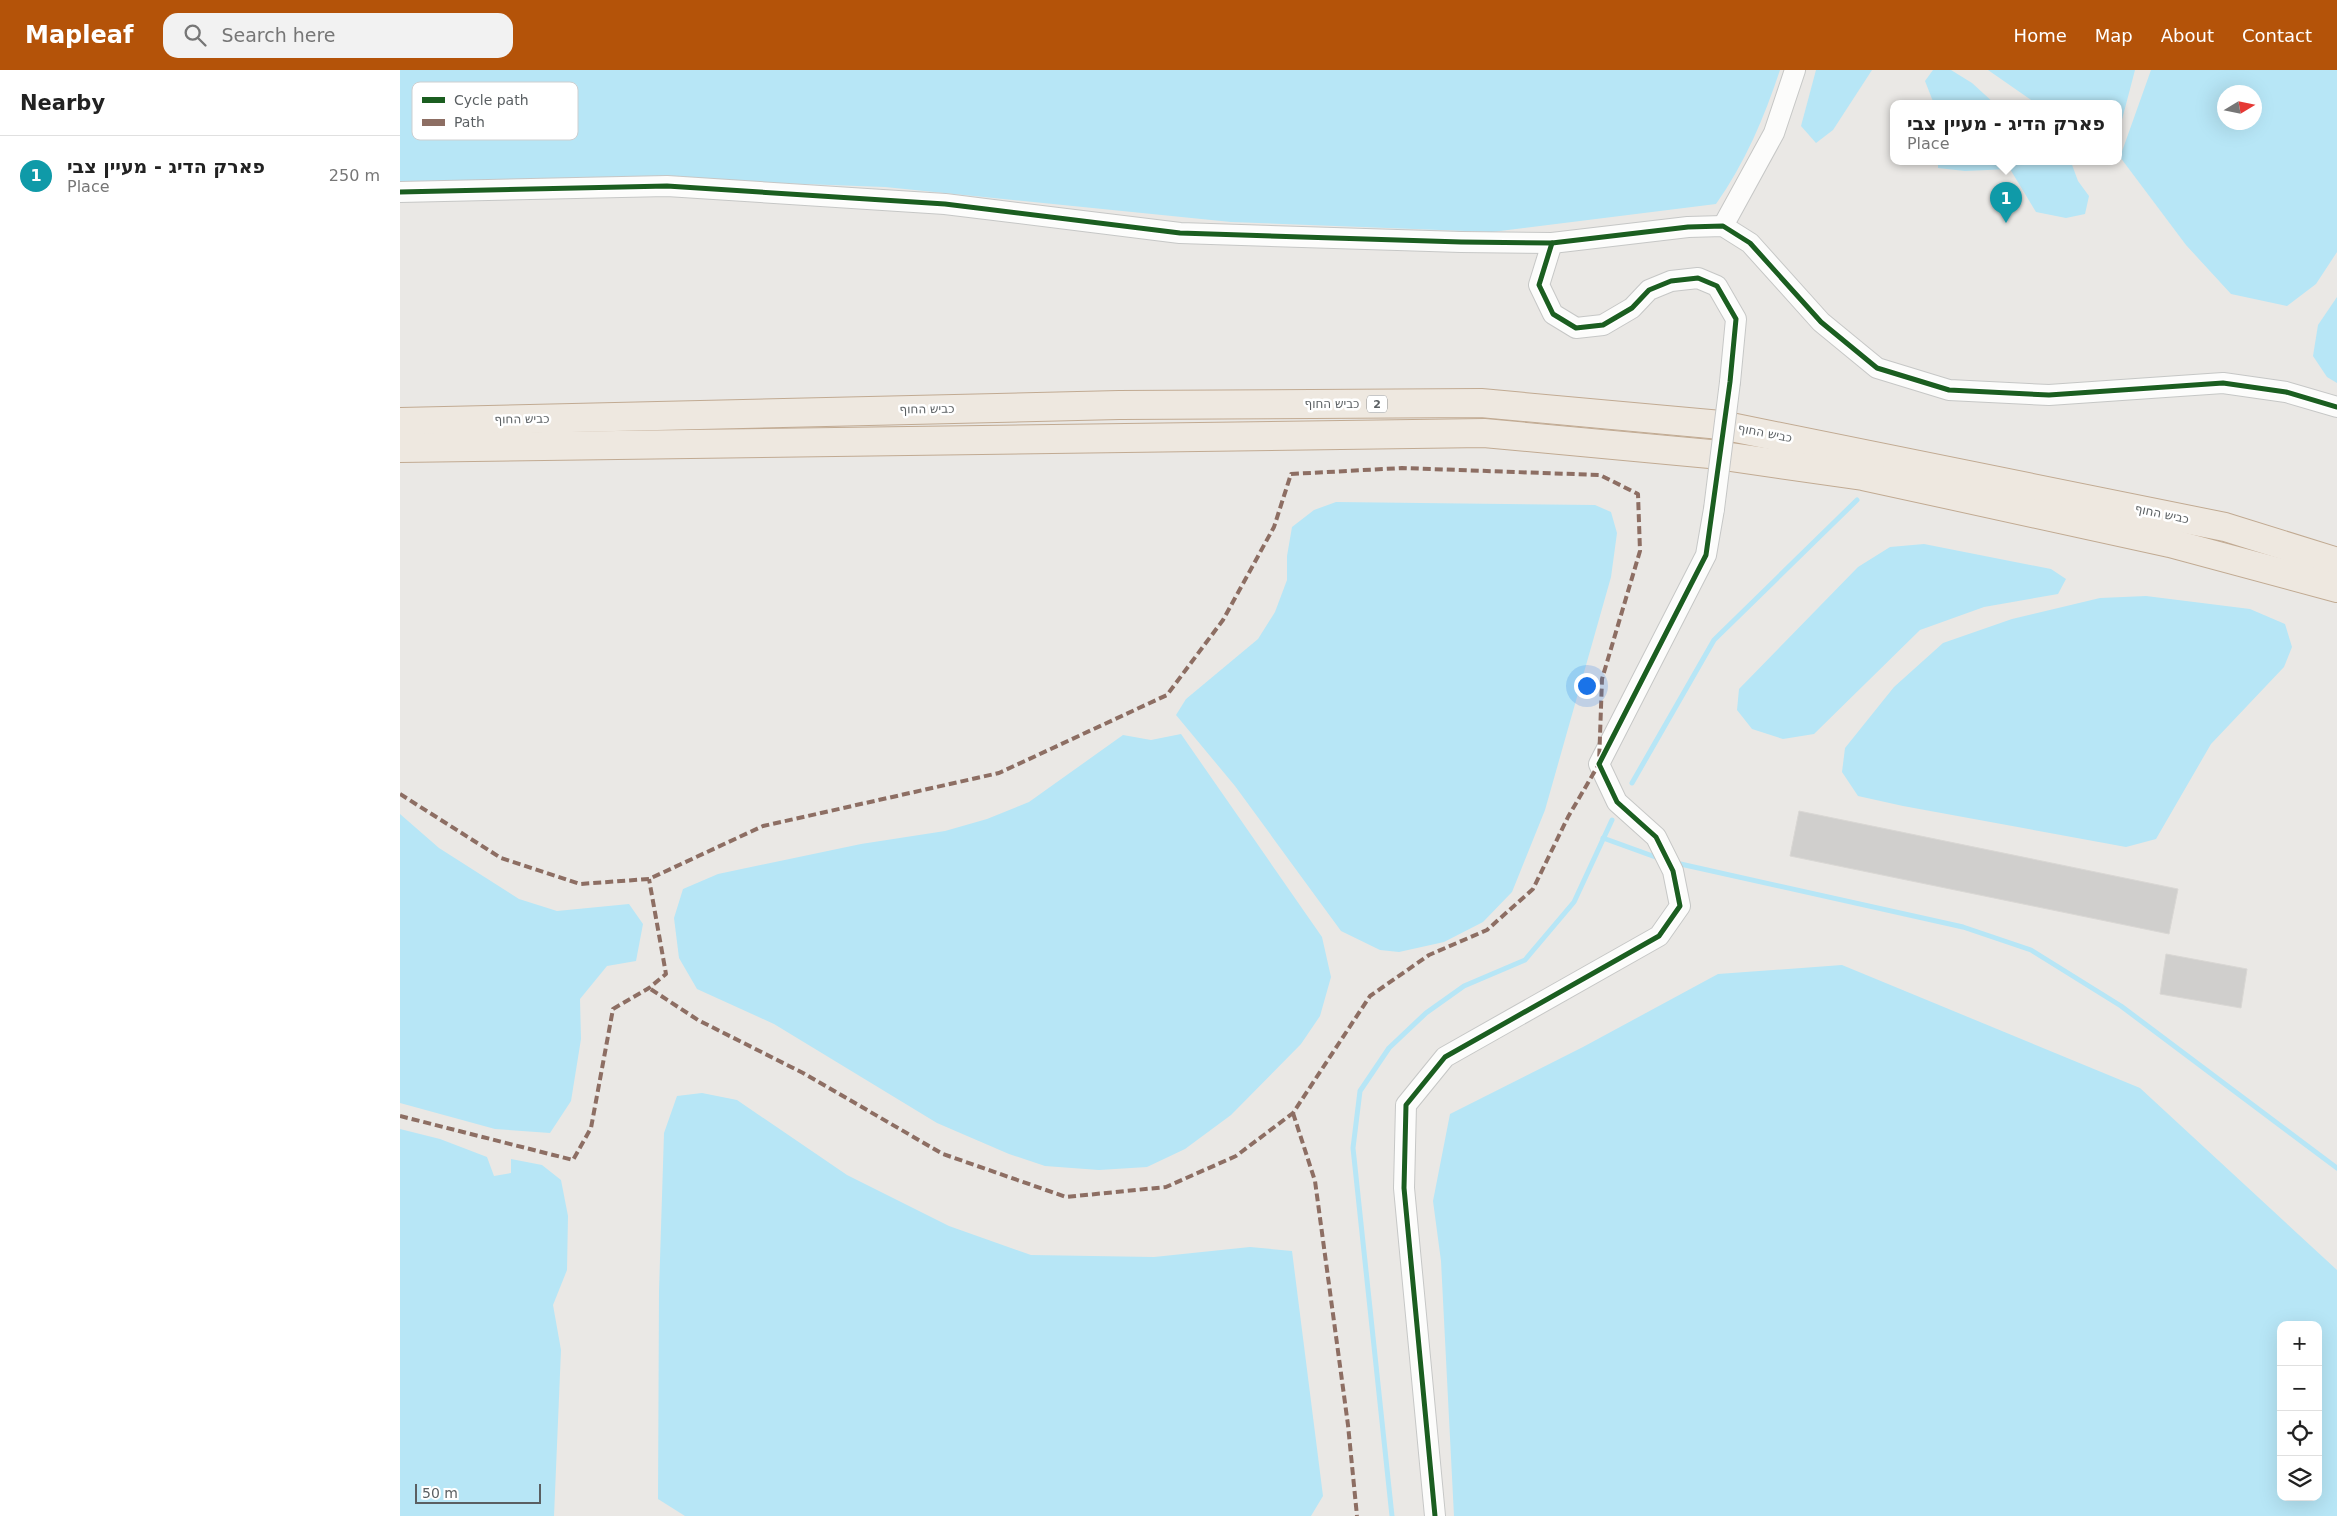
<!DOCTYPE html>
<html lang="en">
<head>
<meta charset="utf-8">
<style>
  :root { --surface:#fff; --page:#f2f2f2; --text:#222; --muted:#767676; --line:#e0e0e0; --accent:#b45309 }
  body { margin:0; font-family:"DejaVu Sans","Noto Sans Hebrew",sans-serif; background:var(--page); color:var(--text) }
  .controls { position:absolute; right:15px; bottom:15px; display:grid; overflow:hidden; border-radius:10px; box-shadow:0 5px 20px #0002 }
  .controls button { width:45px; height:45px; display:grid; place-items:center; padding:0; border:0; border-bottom:1px solid var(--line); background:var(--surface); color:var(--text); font:25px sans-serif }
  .compass { position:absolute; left:1817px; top:15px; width:45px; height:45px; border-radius:50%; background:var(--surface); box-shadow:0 5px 20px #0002; rotate:80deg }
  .scale { position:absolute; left:15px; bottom:12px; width:126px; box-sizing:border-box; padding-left:5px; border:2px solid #5a5f62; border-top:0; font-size:14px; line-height:18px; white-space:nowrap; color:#5a5f62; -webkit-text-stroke:4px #fff; paint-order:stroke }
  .you { position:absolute; left:1186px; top:615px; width:18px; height:18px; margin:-12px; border:4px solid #fff; border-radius:50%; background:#1a73e8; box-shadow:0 0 0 8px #1a73e833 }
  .badge { display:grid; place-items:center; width:32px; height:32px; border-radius:50%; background:var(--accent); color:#fff; font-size:16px; font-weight:700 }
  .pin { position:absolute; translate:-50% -41px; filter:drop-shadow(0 1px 2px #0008) }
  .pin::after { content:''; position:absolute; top:26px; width:18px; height:15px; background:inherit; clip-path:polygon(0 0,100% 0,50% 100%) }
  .popup { position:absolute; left:1490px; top:30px; width:232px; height:65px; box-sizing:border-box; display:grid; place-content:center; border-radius:10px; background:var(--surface); filter:drop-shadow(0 1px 4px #0005); font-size:16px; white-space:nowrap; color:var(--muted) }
  .popup b { font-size:19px; color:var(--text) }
  .popup::after { content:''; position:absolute; left:50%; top:100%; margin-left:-10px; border:10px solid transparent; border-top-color:var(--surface) }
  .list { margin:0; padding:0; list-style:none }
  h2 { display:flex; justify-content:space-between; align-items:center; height:65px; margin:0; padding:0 20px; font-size:21px }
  h2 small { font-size:16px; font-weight:400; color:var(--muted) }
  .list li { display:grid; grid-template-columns:32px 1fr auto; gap:15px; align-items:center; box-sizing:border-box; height:80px; padding:0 20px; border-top:1px solid var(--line) }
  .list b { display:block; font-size:19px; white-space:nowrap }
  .list p { margin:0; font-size:16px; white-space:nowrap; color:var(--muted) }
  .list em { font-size:16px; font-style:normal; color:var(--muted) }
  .icon { flex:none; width:28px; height:28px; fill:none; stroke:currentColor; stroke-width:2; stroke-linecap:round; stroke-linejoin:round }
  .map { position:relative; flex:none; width:1937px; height:1446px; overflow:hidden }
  header { display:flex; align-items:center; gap:30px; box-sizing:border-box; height:70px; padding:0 25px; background:var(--accent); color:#fff }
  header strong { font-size:24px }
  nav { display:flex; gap:28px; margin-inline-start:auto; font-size:18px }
  .search { width:350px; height:45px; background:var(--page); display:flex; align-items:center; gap:12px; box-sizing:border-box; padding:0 18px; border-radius:15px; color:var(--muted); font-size:19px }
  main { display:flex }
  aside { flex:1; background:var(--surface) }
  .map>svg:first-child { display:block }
  .water { fill:#b7e6f6; fill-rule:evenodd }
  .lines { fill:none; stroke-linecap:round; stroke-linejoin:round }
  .stream { stroke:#b7e6f6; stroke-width:5 }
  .building { fill:#d0cfcd; stroke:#d9d7d4 }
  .street-casing { stroke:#c6c7c6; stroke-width:22 }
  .highway-casing { stroke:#c1aa92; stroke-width:30 }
  .street { stroke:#fcfcfb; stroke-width:20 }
  .highway { stroke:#eee8e0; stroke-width:28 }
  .street-bridge-casing { stroke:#c6c7c6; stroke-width:22; stroke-linecap:butt }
  .street-bridge { stroke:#fcfcfb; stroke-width:20 }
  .quiet { stroke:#8d6e63; stroke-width:4; stroke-dasharray:8 4; stroke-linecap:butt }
  .cycleway-casing { stroke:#fff; stroke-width:8 }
  .cycleway { stroke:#1b5e20; stroke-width:5 }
  .labels { text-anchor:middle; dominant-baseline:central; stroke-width:5; stroke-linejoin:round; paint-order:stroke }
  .shield { fill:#fff; stroke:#8c8f91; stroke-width:1 }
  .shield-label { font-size:11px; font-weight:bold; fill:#5a5f62 }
  .street-label { font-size:12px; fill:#5a5f62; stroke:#fff }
  .key { fill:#fff; stroke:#cecfd0; stroke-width:1 }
  .key-label { font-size:14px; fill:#5a5f62 }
</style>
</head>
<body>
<header>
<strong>Mapleaf</strong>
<div class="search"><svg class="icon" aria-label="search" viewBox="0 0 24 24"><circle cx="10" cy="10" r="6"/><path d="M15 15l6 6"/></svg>Search here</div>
<nav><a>Home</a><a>Map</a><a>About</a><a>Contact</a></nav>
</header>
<main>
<aside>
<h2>Nearby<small></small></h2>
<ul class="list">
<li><span class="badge" style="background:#0f9aa8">1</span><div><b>פארק הדיג - מעיין צבי</b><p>Place</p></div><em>250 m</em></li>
</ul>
</aside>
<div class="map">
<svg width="1937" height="1446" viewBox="0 0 1937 1446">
  <rect width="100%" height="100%" fill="#eae8e5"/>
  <g class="water">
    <path d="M 0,0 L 1380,0 C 1364,48 1345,93 1316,134 L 1092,162 L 831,152 L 485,117 L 265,109 L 0,112 Z"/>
    <path d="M 1416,0 L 1472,0 L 1433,60 L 1416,73 L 1401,56 Z"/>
    <path d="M 1533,0 L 1551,0 L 1572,13 L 1595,34 L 1534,34 L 1525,11 Z"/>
    <path d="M 1588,0 L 1735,0 L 1719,61 L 1718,34 L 1637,34 Z"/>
    <path d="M 1751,0 L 1937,0 L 1937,182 L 1916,214 L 1887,236 L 1831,224 L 1786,175 L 1720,87 ZM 1824,22 L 1854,22 L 1854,52 L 1824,52 Z"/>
    <path d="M 1538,92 L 1671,92 L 1678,111 L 1689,126 L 1685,144 L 1666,148 L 1636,142 L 1610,99 L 1565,101 L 1538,98 Z"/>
    <path d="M 1937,227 L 1937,313 L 1927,307 L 1913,286 L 1918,255 Z"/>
    <path d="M 936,432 L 1195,435 L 1211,442 L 1217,463 L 1211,507 L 1145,740 L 1112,822 L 1083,852 L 1044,872 L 999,882 L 980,880 L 941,861 L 835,716 L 776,645 L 786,629 L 858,569 L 875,542 L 887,510 L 887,486 L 892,457 L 914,440 Z"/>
    <path d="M 1524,474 L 1651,499 L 1666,509 L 1658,524 L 1584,537 L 1520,560 L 1414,664 L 1383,669 L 1352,659 L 1337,640 L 1339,619 L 1458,497 L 1490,477 Z"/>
    <path d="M 1746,526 L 1850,539 L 1885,554 L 1892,577 L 1884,597 L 1811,674 L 1756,769 L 1726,777 L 1503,736 L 1458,726 L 1442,702 L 1445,678 L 1494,617 L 1543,573 L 1612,549 L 1700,528 Z"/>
    <path d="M 781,664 L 922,867 L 931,907 L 920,946 L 901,974 L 831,1045 L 785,1079 L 747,1097 L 699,1100 L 645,1096 L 609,1084 L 537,1053 L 374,954 L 297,919 L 279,888 L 274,848 L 283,819 L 318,804 L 461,774 L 545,761 L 587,749 L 629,732 L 723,665 L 751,670 Z"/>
    <path d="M 0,744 L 39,778 L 119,829 L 157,841 L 229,834 L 243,854 L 236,891 L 207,896 L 180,929 L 181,969 L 171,1031 L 150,1063 L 95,1059 L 0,1033 Z"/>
    <path d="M 1442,895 L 1740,1018 L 1937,1200 L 1937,1446 L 1054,1446 L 1041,1191 L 1033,1131 L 1050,1044 L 1183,977 L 1318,904 ZM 1881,1255 L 1918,1255 L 1918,1427 L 1881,1427 Z"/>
    <path d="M 302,1023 L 337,1030 L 447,1105 L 549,1156 L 631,1185 L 754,1187 L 850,1177 L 892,1181 L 923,1426 L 911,1446 L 285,1446 L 258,1429 L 259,1221 L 264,1063 L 277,1026 Z"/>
    <path d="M 0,1059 L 40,1069 L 87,1087 L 94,1106 L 111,1103 L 111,1089 L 142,1095 L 161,1110 L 168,1146 L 167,1200 L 153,1235 L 161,1280 L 154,1446 L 0,1446 Z"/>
  </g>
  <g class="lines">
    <g class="stream">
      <path d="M 1232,713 L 1314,570 L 1457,430"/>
      <path d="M 1203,768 L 1261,789"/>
      <path d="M 1276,793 L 1563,857 L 1631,880 L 1721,936 L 1937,1098"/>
      <path d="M 992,1446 L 953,1078 L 960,1021 L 989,978 L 1026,943 L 1064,916 L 1125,890 L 1174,832 L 1212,750"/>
    </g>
  </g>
  <g class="building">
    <path d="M 1399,741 L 1778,819 L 1769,864 L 1390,786 Z"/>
    <path d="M 1766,884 L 1847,899 L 1841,938 L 1760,924 Z"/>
  </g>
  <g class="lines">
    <defs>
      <g id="street">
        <path d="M 0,122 L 267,116 L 545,134 L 780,163 L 1061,172 L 1152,173 L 1288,157 L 1323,156 L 1350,173 L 1421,252 L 1477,298 L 1549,320 L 1649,325 L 1823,313 L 1886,322 L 1937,337"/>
        <path d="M 1323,156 L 1374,63 L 1395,0"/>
        <path d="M 1152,173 L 1139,215 L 1153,244 L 1176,258 L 1203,255 L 1232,238 L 1249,220 L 1271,211 L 1298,208 L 1317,216 L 1336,249 L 1330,312"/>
        <path d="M 1035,1446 L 1004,1118 L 1006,1035 L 1045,987 L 1259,866 L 1280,836 L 1273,801 L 1256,767 L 1217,732 L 1199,694 L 1306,485 L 1314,439"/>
      </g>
      <g id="highway">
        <path d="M 0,352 L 719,335 L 1081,333 L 1321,355 L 1825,457 L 1937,492"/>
        <path d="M 0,378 L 1084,363 L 1310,384 L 1463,406 L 1770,473 L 1937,518"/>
      </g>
    </defs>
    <use href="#street" class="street-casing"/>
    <use href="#highway" class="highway-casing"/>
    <use href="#street" class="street"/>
    <use href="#highway" class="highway"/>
    <defs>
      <path id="street-bridge" d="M 1314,439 L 1330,312"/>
    </defs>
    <use href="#street-bridge" class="street-bridge-casing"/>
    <use href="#street-bridge" class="street-bridge"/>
    <g class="quiet">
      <path d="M 0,724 L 101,788 L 180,814 L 249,809 L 363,756 L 599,703 L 767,625 L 823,550 L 874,457 L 891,404 L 1002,398 L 1200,405 L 1238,424 L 1240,481 L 1202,609 L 1199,694 L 1168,747 L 1133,819 L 1087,860 L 1029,885 L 970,926 L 893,1043 L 836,1086 L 766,1117 L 666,1127 L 543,1084 L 403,1003 L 298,950 L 249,918"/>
      <path d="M 893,1043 L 915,1111 L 948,1355 L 957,1446"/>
      <path d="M 0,1046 L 173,1090 L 191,1058 L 213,939 L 249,918 L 266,904 L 249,809"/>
    </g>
    <defs>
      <g id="cycleway">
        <path d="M 0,122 L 267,116 L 545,134 L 780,163 L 1061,172 L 1152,173 L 1288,157 L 1323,156 L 1350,173 L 1421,252 L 1477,298 L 1549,320 L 1649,325 L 1823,313 L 1886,322 L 1937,337"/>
        <path d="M 1035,1446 L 1004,1118 L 1006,1035 L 1045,987 L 1259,866 L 1280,836 L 1273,801 L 1256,767 L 1217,732 L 1199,694 L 1306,485 L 1330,312 L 1336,249 L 1317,216 L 1298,208 L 1271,211 L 1249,220 L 1232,238 L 1203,255 L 1176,258 L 1153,244 L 1139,215 L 1152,173"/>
      </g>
    </defs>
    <use href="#cycleway" class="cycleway-casing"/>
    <use href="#cycleway" class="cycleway"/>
  </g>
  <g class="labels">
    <rect class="shield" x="967" y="325.5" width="20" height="17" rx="4"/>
    <g class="shield-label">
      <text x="977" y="334">2</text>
    </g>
    <g class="street-label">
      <text x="932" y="334">כביש החוף</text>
      <text transform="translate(527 339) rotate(-1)">כביש החוף</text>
      <text transform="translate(122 349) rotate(-1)">כביש החוף</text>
      <text transform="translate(1365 363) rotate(11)">כביש החוף</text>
      <text transform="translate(1762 444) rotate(12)">כביש החוף</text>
    </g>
  </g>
  <rect x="12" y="12" width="166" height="58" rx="8" class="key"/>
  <rect x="22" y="27" width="23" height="6" fill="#1b5e20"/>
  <rect x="22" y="49" width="23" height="7" fill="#8d6e63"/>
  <g class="key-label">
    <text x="54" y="35">Cycle path</text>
    <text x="54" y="57">Path</text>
  </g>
</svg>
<div class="controls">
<button>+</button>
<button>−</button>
<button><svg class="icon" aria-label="locate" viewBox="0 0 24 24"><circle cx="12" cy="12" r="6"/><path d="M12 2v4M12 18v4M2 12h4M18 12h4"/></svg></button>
<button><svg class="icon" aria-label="layers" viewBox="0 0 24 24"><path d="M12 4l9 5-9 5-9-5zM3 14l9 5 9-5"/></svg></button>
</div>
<svg class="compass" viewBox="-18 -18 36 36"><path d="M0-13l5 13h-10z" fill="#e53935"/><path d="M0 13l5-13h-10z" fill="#767676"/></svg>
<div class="scale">50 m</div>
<div class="you"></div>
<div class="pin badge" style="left:1606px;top:153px;background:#0f9aa8">1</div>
<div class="popup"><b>פארק הדיג - מעיין צבי</b>Place</div>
</div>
</main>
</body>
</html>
